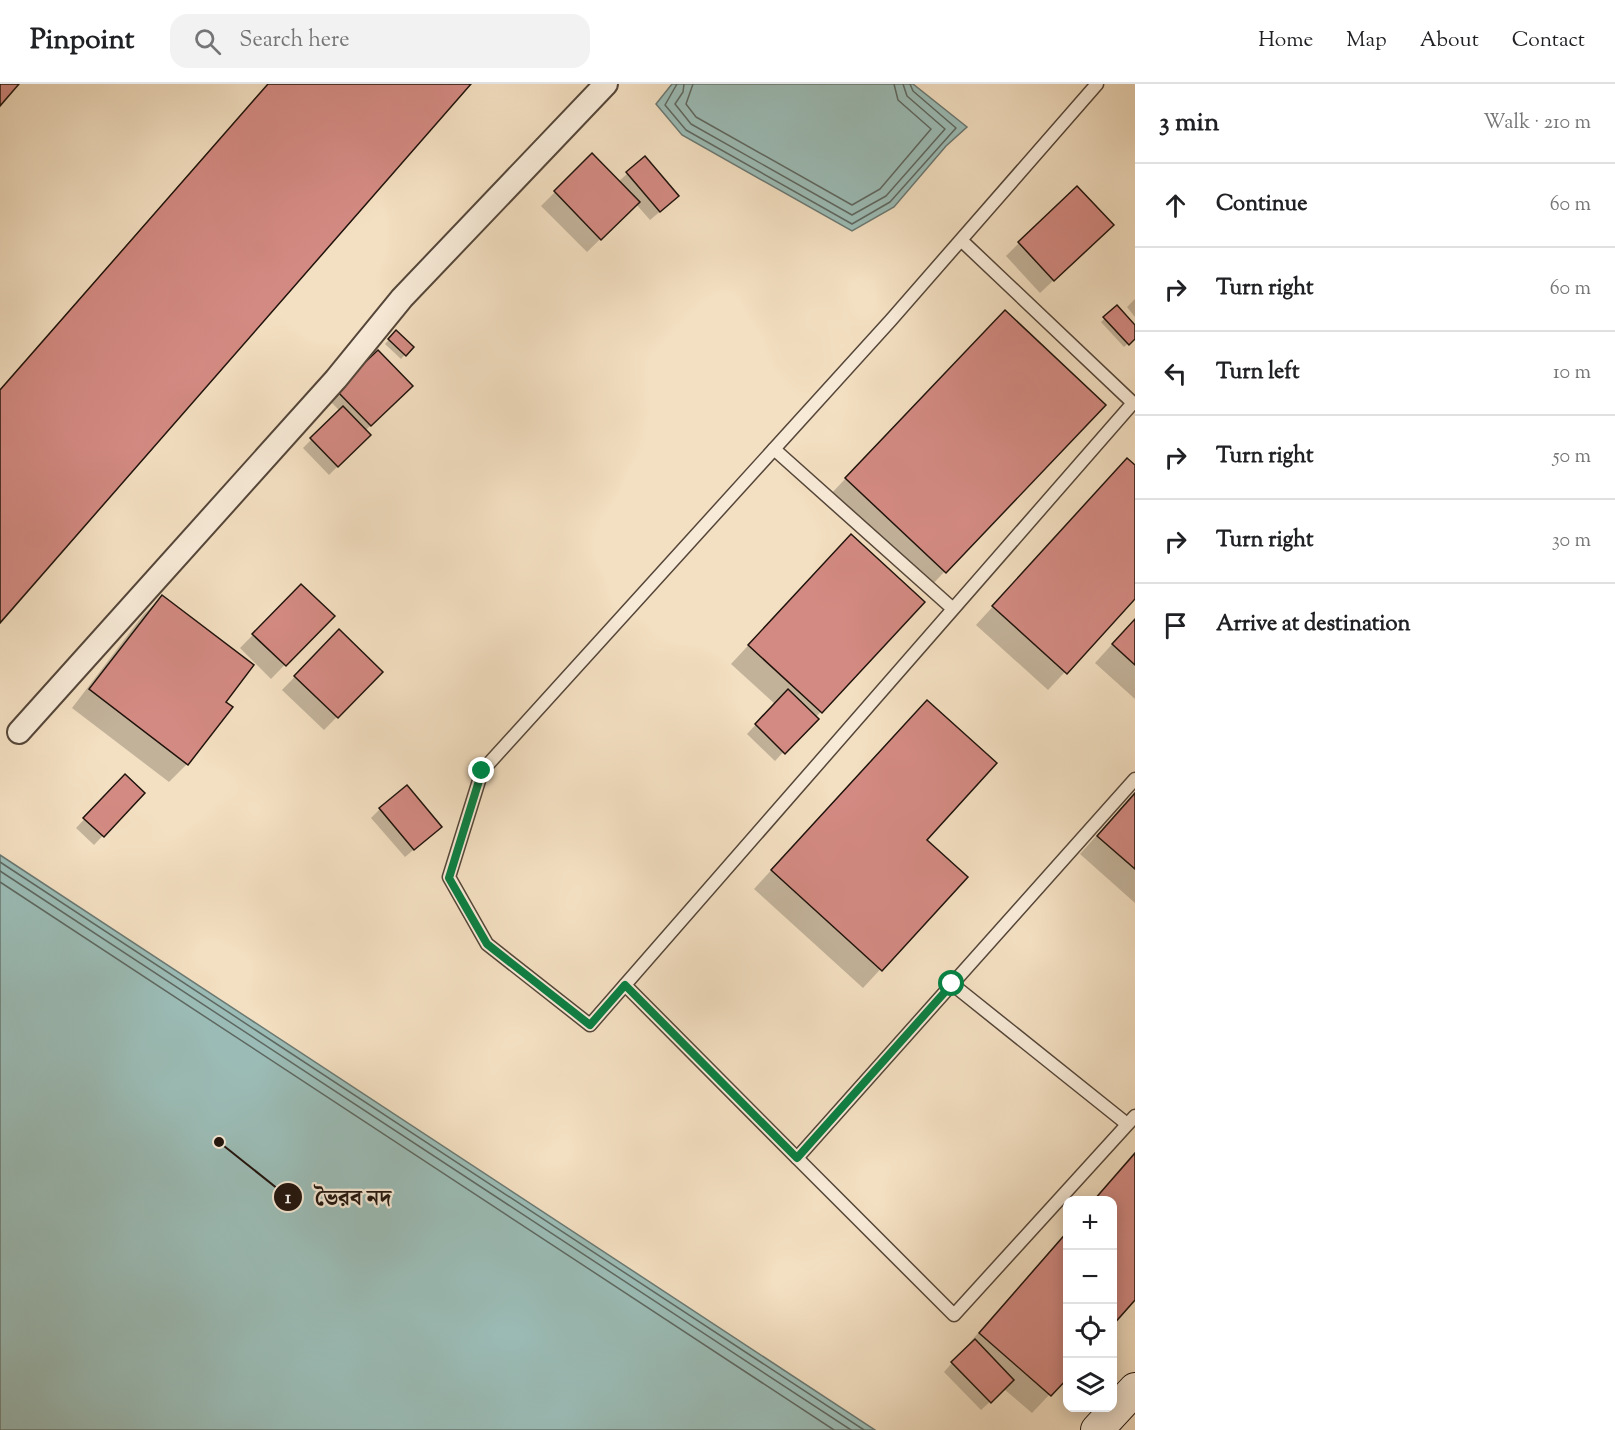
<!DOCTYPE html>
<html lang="en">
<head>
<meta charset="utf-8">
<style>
  :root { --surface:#fff; --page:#f2f2f2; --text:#202124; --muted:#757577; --line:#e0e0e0 }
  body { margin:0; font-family:"Sorts Mill Goudy","Noto Serif Bengali",serif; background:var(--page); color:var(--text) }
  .controls { position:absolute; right:18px; bottom:18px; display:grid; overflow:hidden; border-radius:12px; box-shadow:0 3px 15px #0003 }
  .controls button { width:54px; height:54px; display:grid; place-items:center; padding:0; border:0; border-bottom:2px solid var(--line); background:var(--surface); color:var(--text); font:30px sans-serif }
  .stop { position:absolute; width:18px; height:18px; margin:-14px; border:4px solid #0b8043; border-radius:50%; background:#fff }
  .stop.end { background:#0b8043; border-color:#fff; box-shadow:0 2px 6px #0008 }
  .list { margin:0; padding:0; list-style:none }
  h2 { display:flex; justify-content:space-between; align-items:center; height:78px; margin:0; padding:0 24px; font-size:26px }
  h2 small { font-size:20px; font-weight:400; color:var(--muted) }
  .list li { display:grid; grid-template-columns:39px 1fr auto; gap:18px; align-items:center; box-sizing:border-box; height:84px; padding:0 24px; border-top:2px solid var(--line) }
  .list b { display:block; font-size:22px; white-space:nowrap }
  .list em { font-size:20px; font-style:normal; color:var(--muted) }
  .icon { flex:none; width:33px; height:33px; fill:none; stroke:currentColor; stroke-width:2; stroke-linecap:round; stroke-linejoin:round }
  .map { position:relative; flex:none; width:1135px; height:1346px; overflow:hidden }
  header { display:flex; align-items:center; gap:36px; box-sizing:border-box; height:84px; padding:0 30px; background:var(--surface); border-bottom:2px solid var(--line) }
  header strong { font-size:28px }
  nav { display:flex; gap:33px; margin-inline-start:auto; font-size:21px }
  .search { width:420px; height:54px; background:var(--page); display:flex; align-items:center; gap:15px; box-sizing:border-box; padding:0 21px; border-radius:18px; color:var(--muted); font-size:22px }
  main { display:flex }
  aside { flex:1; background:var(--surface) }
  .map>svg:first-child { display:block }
  .water { fill:#9bbcb6; stroke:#6a7872; stroke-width:1.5 }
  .shadow { fill:#0003 }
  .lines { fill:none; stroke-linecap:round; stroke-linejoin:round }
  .shore { stroke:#5e6861; stroke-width:1.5 }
  .building { fill:#d38a82; stroke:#20130c; stroke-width:1.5 }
  .lane-casing { stroke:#554639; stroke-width:15 }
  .street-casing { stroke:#554639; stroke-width:26 }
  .secondary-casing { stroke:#20130c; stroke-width:34 }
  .lane { stroke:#f7ead7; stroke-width:12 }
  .street { stroke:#f7ead7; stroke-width:22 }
  .secondary { stroke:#f7ead7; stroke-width:32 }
  .route { stroke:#0b8043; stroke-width:8 }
  .leader { fill:none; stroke:#20130c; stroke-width:2 }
  .callout-dot { fill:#20130c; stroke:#f7ead7; stroke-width:2 }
  .mark-label { font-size:18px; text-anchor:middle; font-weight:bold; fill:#fff }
  .callout-label { font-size:22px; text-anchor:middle; font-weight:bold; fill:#20130c; stroke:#f7ead7; stroke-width:4.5; stroke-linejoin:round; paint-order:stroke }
</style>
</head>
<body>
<header>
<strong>Pinpoint</strong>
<div class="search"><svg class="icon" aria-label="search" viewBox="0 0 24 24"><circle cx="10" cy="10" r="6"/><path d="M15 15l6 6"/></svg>Search here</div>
<nav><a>Home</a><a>Map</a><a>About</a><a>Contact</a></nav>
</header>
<main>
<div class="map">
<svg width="1135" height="1346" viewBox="0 0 1135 1346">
  <rect width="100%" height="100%" fill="#f3dfc1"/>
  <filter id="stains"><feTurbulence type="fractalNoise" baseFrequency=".00333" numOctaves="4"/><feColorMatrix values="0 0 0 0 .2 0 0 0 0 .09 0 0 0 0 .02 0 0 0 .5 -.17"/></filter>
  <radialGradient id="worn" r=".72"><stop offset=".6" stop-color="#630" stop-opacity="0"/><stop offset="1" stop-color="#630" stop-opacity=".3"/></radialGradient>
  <g class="water">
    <path d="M 672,0 L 913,0 L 967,43 L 946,62 L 894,123 L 852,147 L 682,51 L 656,20 Z"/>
    <path d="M 0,771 L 875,1346 L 0,1346 Z"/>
  </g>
  <g class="shadow">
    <path d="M 267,0 L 469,0 L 0,537 L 0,306 Z"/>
    <path d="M 592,71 L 618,98 L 645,74 L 668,121 L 650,136 L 636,120 L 587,168 L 541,122 Z"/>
    <path d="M 1098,155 L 1040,209 L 1006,172 L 1019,159 Z"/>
    <path d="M 1135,215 L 1135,233 L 1127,223 Z"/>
    <path d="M 1117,223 L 1135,243 L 1135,253 L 1124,263 L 1101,238 Z"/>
    <path d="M 987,245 L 1104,321 L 927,506 L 828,413 Z"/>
    <path d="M 396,248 L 412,263 L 401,275 L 385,260 Z"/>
    <path d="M 378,268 L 410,302 L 365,347 L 369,351 L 329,391 L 303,364 L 340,327 L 329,316 Z"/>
    <path d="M 1127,376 L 1135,383 L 1135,513 L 1048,606 L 976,541 Z"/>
    <path d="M 833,470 L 923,518 L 775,677 L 747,650 L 775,620 L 731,580 Z"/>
    <path d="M 301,502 L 332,532 L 271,595 L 240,564 Z"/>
    <path d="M 162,513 L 224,618 L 231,623 L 187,680 L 169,698 L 72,624 L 144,530 Z"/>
    <path d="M 1135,535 L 1135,615 L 1095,579 Z"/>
    <path d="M 339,547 L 381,588 L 324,646 L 282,606 Z"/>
    <path d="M 909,636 L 925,756 L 966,793 L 863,904 L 754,805 Z"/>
    <path d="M 116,701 L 143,709 L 94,761 L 76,744 Z"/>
    <path d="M 1135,709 L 1135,819 L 1080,770 Z"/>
    <path d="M 380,725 L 431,751 L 405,773 L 371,734 Z"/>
    <path d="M 1068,1146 L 1068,1291 L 1032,1329 L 1004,1305 L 981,1326 L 944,1288 Z"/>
  </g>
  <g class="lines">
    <g class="shore">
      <path d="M 677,0 L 665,21 L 686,46 L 852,140 L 890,118 L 956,44 L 913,7 L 910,0"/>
      <path d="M 684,0 L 683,8 L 675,20 L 691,40 L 852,131 L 886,112 L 945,45 L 907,12 L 903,0"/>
      <path d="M 693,0 L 686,20 L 696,33 L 852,121 L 880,105 L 931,45 L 898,16 L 894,0"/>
      <path d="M 0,778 L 864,1346"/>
      <path d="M 0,787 L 851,1346"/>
      <path d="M 0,798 L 834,1346"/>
    </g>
  </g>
  <g class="building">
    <path d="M 0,0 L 19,0 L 0,22 Z"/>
    <path d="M 268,0 L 471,0 L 0,539 L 0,306 Z"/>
    <path d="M 592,69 L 640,118 L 601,156 L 554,107 Z"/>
    <path d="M 645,72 L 679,112 L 660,128 L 626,88 Z"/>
    <path d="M 1077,102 L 1114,141 L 1054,197 L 1018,158 Z"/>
    <path d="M 1117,221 L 1135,241 L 1135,255 L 1129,261 L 1103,233 Z"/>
    <path d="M 1005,226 L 1106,321 L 946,489 L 845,394 Z"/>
    <path d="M 396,246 L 414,263 L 406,272 L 388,255 Z"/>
    <path d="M 378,266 L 413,302 L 371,342 L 336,306 Z"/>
    <path d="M 343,322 L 371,351 L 338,383 L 310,354 Z"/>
    <path d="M 1127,374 L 1135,381 L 1135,515 L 1067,590 L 992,522 Z"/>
    <path d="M 851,450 L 925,518 L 822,629 L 748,561 Z"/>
    <path d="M 301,500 L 335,532 L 286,582 L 252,550 Z"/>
    <path d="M 162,511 L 254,581 L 226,618 L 233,623 L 188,681 L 89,605 Z"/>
    <path d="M 1135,535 L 1135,581 L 1112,560 Z"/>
    <path d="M 339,545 L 383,588 L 338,634 L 294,592 Z"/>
    <path d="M 788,605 L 819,635 L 785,670 L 755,640 Z"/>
    <path d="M 927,616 L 997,679 L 927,756 L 968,793 L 882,887 L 771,786 Z"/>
    <path d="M 125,690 L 145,709 L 104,753 L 83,734 Z"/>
    <path d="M 407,701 L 442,743 L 414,766 L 379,724 Z"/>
    <path d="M 1135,709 L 1135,785 L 1097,752 Z"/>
    <path d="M 1135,1069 L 1135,1216 L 1112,1242 L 1112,1116 L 1094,1116 Z"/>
    <path d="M 1068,1147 L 1068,1294 L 1051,1312 L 979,1249 Z"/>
    <path d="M 975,1255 L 1014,1296 L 991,1319 L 951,1278 Z"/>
  </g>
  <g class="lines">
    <defs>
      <g id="lane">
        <path d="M 961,156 L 1133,319 L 590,941 L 487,860 L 449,793 L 482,687 L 891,236 L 1097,0"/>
        <path d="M 774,365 L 952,524"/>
        <path d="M 952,900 L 1127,1040"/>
        <path d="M 625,901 L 797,1074 L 1135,695"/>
        <path d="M 797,1074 L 954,1231 L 1135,1032"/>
      </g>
      <path id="street" d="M 19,648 L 336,295 L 402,214 L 606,0"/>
      <path id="secondary" d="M 1097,1346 L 1135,1305"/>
    </defs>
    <use href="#lane" class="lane-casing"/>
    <use href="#street" class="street-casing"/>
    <use href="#secondary" class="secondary-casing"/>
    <use href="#lane" class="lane"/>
    <use href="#street" class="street"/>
    <use href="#secondary" class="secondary"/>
  </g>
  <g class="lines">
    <path class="route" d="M 482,687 L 449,794 L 487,860 L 590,941 L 625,901 L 797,1074 L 952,900"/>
  </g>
  <path class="leader" d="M219 1058L288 1113"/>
  <g class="callout-dot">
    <circle cx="219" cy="1058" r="6"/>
    <circle cx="288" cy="1113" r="15"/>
  </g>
  <g class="mark-label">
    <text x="288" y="1119">1</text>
  </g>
  <g class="callout-label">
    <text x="353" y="1121">ভৈরব নদ</text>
  </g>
  <rect width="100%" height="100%" filter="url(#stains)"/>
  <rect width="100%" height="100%" fill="url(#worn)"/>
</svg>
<div class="controls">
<button>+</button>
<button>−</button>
<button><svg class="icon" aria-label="locate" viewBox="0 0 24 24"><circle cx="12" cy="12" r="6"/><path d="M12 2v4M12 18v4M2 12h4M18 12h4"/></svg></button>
<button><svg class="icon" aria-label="layers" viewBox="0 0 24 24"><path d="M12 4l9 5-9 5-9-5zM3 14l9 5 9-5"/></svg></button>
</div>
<div class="stop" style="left:952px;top:900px"></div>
<div class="stop end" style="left:482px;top:687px"></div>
</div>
<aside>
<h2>3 min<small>Walk · 210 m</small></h2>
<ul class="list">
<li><svg class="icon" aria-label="ahead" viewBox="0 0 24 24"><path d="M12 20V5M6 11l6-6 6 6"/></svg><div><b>Continue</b></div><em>60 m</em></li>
<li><svg class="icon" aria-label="right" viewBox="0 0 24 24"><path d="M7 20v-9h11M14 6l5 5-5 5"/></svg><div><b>Turn right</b></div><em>60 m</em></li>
<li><svg class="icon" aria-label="left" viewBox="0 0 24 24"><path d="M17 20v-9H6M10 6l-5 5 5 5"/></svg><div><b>Turn left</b></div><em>10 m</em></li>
<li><svg class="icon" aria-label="right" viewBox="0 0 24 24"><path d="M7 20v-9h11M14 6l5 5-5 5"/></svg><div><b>Turn right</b></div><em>50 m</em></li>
<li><svg class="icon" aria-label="right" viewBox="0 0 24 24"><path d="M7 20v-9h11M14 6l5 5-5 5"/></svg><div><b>Turn right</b></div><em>30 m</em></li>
<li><svg class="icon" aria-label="arrive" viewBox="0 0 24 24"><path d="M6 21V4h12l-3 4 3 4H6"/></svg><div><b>Arrive at destination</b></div></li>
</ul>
</aside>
</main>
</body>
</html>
